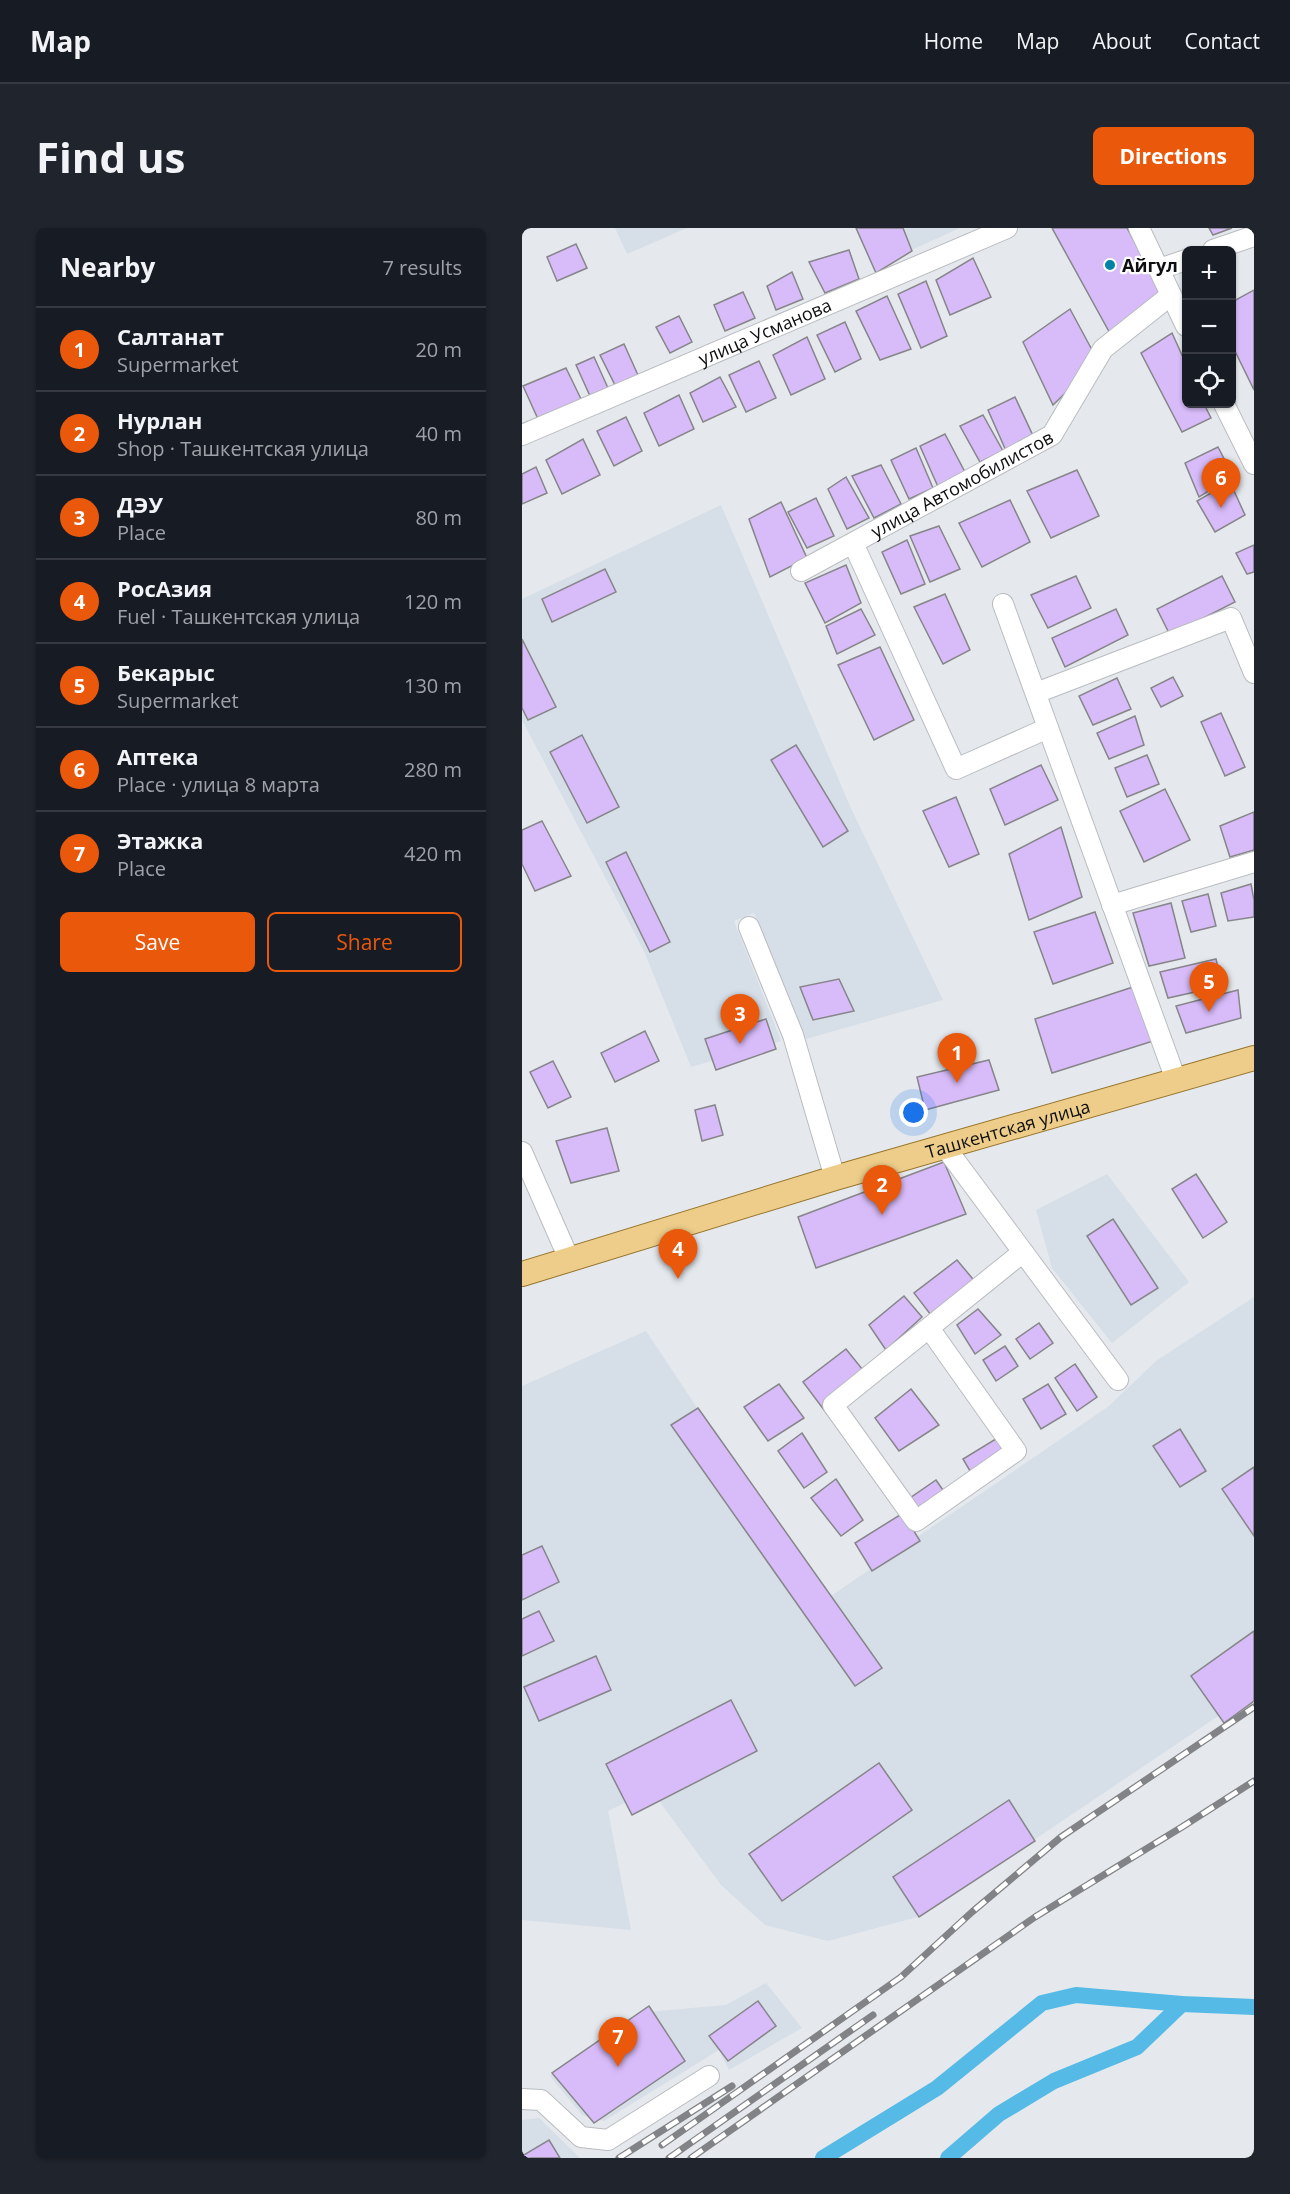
<!DOCTYPE html>
<html lang="en">
<head>
<meta charset="utf-8">
<style>
  :root { --surface:#171b24; --page:#20242c; --text:#f1f3f6; --muted:#9ea1a6; --line:#363941; --accent:#ea580c }
  body { margin:0; font-family:"Open Sans",sans-serif; background:var(--page); color:var(--text) }
  .controls { position:absolute; right:18px; top:18px; display:grid; overflow:hidden; border-radius:9px; box-shadow:0 2px 4px #0004 }
  .controls button { width:54px; height:54px; display:grid; place-items:center; padding:0; border:0; border-bottom:2px solid var(--line); background:var(--surface); color:var(--text); font:30px sans-serif }
  .you { position:absolute; left:392px; top:885px; width:21px; height:21px; margin:-15px; border:4px solid #fff; border-radius:50%; background:#1a73e8; box-shadow:0 0 0 9px #1a73e833 }
  .badge { display:grid; place-items:center; width:39px; height:39px; border-radius:50%; background:var(--accent); color:#fff; font-size:20px; font-weight:700 }
  .pin { position:absolute; translate:-50% -50px; filter:drop-shadow(0 2px 3px #0008) }
  .pin::after { content:''; position:absolute; top:32px; width:21px; height:18px; background:inherit; clip-path:polygon(0 0,100% 0,50% 100%) }
  .list { margin:0; padding:0; list-style:none }
  h2 { display:flex; justify-content:space-between; align-items:center; height:78px; margin:0; padding:0 24px; font-size:26px }
  h2 small { font-size:20px; font-weight:400; color:var(--muted) }
  .list li { display:grid; grid-template-columns:39px 1fr auto; gap:18px; align-items:center; box-sizing:border-box; height:84px; padding:0 24px; border-top:2px solid var(--line) }
  .list b { display:block; font-size:22px; white-space:nowrap }
  .list p { margin:0; font-size:20px; white-space:nowrap; color:var(--muted) }
  .list em { font-size:20px; font-style:normal; color:var(--muted) }
  .actions { display:flex; gap:12px; padding:18px 24px }
  .actions a { flex:1; padding:14px 0; border:2px solid var(--accent); border-radius:9px; text-align:center; font-size:21px; color:var(--accent) }
  .actions .main { background:var(--accent); color:#fff }
  .icon { flex:none; width:33px; height:33px; fill:none; stroke:currentColor; stroke-width:2; stroke-linecap:round; stroke-linejoin:round }
  .map { position:relative; flex:none; width:732px; height:1930px; overflow:hidden; border-radius:9px }
  header { display:flex; align-items:center; gap:36px; box-sizing:border-box; height:84px; padding:0 30px; background:var(--surface); border-bottom:2px solid var(--line) }
  header strong { font-size:28px }
  nav { display:flex; gap:33px; margin-inline-start:auto; font-size:21px }
  .intro { display:flex; align-items:center; justify-content:space-between; box-sizing:border-box; height:144px; padding:0 36px }
  h1 { margin:0; font-size:42px }
  .button { padding:15px 27px; border-radius:9px; background:var(--accent); color:#fff; font-size:21px; font-weight:700 }
  main { display:flex; gap:36px; padding:0 36px }
  aside { flex:1; background:var(--surface); border-radius:9px; box-shadow:0 2px 4px #0004 }
  .map>svg:first-child { display:block }
  .built { fill:#d6dee8 }
  .lines { fill:none; stroke-linecap:round; stroke-linejoin:round }
  .canal { stroke:#55bae5; stroke-width:16 }
  .building { fill:#d8bcfa; stroke:#868589; stroke-width:1.5 }
  .minor-casing { stroke:#b9bcc0; stroke-width:22 }
  .major-casing { stroke:#97752c; stroke-width:26 }
  .minor { stroke:#fff; stroke-width:20 }
  .major { stroke:#edcd89; stroke-width:24 }
  .rail-casing { stroke:#818386; stroke-width:7 }
  .rail { stroke:#fff; stroke-width:4.5; stroke-dasharray:14; stroke-linecap:butt }
  .poi-dot { fill:#0182a6; stroke:#fff; stroke-width:2 }
  .labels { text-anchor:middle; dominant-baseline:central; stroke-width:4.5; stroke-linejoin:round; paint-order:stroke }
  .poi-label { font-size:18px; font-weight:bold; fill:#0d0e0f; stroke:#fff; text-anchor:start }
  .street-label { font-size:18px; fill:#0d0e0f; stroke:#fff }
</style>
</head>
<body>
<header>
<strong>Map</strong>
<nav><a>Home</a><a>Map</a><a>About</a><a>Contact</a></nav>
</header>
<div class="intro"><h1>Find us</h1><a class="button">Directions</a></div>
<main>
<aside>
<h2>Nearby<small>7 results</small></h2>
<ul class="list">
<li><span class="badge">1</span><div><b>Салтанат</b><p>Supermarket</p></div><em>20 m</em></li>
<li><span class="badge">2</span><div><b>Нурлан</b><p>Shop · Ташкентская улица</p></div><em>40 m</em></li>
<li><span class="badge">3</span><div><b>ДЭУ</b><p>Place</p></div><em>80 m</em></li>
<li><span class="badge">4</span><div><b>РосАзия</b><p>Fuel · Ташкентская улица</p></div><em>120 m</em></li>
<li><span class="badge">5</span><div><b>Бекарыс</b><p>Supermarket</p></div><em>130 m</em></li>
<li><span class="badge">6</span><div><b>Аптека</b><p>Place · улица 8 марта</p></div><em>280 m</em></li>
<li><span class="badge">7</span><div><b>Этажка</b><p>Place</p></div><em>420 m</em></li>
</ul>
<div class="actions"><a class="main">Save</a><a>Share</a></div>
</aside>
<div class="map">
<svg width="732" height="1930" viewBox="0 0 732 1930">
  <rect width="100%" height="100%" fill="#e5e9ed"/>
  <g class="built">
    <path d="M 93,0 L 165,0 L 105,26 Z"/>
    <path d="M 375,0 L 438,0 L 385,24 Z"/>
    <path d="M 199,277 L 328,578 L 421,772 L 284,811 L 232,685 L 212,693 L 259,813 L 169,839 L 122,723 L 0,492 L 0,371 Z"/>
    <path d="M 585,946 L 667,1054 L 590,1115 L 530,1040 L 514,982 Z"/>
    <path d="M 732,1069 L 732,1464 L 399,1688 L 306,1713 L 243,1697 L 199,1657 L 129,1562 L 86,1583 L 109,1702 L 0,1692 L 0,1158 L 124,1103 L 303,1372 L 587,1178 L 634,1133 Z"/>
    <path d="M 244,1755 L 280,1800 L 207,1842 L 197,1822 L 82,1893 L 60,1887 L 28,1848 L 125,1784 L 204,1777 Z"/>
    <path d="M 17,1890 L 58,1930 L 0,1930 L 0,1892 Z"/>
  </g>
  <g class="lines">
    <g class="canal">
      <path d="M 301,1930 L 415,1860 L 520,1775 L 554,1767 L 660,1776 L 732,1779"/>
      <path d="M 426,1930 L 477,1886 L 532,1853 L 615,1819 L 660,1776"/>
    </g>
  </g>
  <g class="building">
    <path d="M 334,0 L 381,0 L 390,23 L 354,45 Z"/>
    <path d="M 530,0 L 605,0 L 646,75 L 590,109 Z"/>
    <path d="M 687,0 L 710,0 L 691,7 Z"/>
    <path d="M 54,16 L 65,40 L 35,53 L 25,29 Z"/>
    <path d="M 327,22 L 337,51 L 303,65 L 287,34 Z"/>
    <path d="M 451,30 L 469,69 L 428,87 L 414,52 Z"/>
    <path d="M 270,44 L 281,71 L 254,82 L 245,58 Z"/>
    <path d="M 404,53 L 425,108 L 399,120 L 376,66 Z"/>
    <path d="M 732,62 L 732,162 L 710,117 L 710,74 Z"/>
    <path d="M 221,64 L 233,90 L 203,103 L 192,77 Z"/>
    <path d="M 365,68 L 389,121 L 358,132 L 334,83 Z"/>
    <path d="M 548,81 L 576,133 L 531,177 L 501,114 Z"/>
    <path d="M 157,88 L 170,114 L 148,125 L 134,99 Z"/>
    <path d="M 323,94 L 339,131 L 313,144 L 295,107 Z"/>
    <path d="M 650,105 L 664,136 L 664,176 L 682,176 L 689,190 L 660,204 L 619,125 Z"/>
    <path d="M 285,109 L 303,151 L 269,167 L 251,127 Z"/>
    <path d="M 102,116 L 116,147 L 93,157 L 78,127 Z"/>
    <path d="M 72,129 L 86,160 L 68,168 L 54,137 Z"/>
    <path d="M 237,133 L 254,170 L 224,184 L 207,147 Z"/>
    <path d="M 44,140 L 60,173 L 16,191 L 1,158 Z"/>
    <path d="M 198,149 L 214,179 L 181,194 L 168,165 Z"/>
    <path d="M 157,167 L 172,201 L 137,218 L 122,185 Z"/>
    <path d="M 493,169 L 513,212 L 485,225 L 466,182 Z"/>
    <path d="M 461,187 L 481,223 L 458,234 L 438,198 Z"/>
    <path d="M 104,189 L 120,223 L 92,238 L 75,203 Z"/>
    <path d="M 423,206 L 444,246 L 417,261 L 398,218 Z"/>
    <path d="M 61,211 L 78,247 L 40,266 L 24,232 Z"/>
    <path d="M 696,219 L 711,248 L 677,269 L 663,235 Z"/>
    <path d="M 394,220 L 411,260 L 387,271 L 369,232 Z"/>
    <path d="M 359,237 L 379,276 L 352,290 L 330,248 Z"/>
    <path d="M 14,239 L 25,265 L 0,276 L 0,246 Z"/>
    <path d="M 555,242 L 577,288 L 529,310 L 505,263 Z"/>
    <path d="M 324,249 L 347,290 L 325,301 L 306,261 Z"/>
    <path d="M 708,254 L 723,287 L 693,304 L 675,273 Z"/>
    <path d="M 294,270 L 312,308 L 285,320 L 266,284 Z"/>
    <path d="M 488,272 L 508,314 L 460,339 L 437,295 Z"/>
    <path d="M 259,274 L 285,330 L 248,349 L 227,291 Z"/>
    <path d="M 417,298 L 438,341 L 408,354 L 388,308 Z"/>
    <path d="M 385,312 L 403,356 L 379,366 L 360,324 Z"/>
    <path d="M 732,317 L 732,344 L 725,346 L 714,325 Z"/>
    <path d="M 324,337 L 339,375 L 303,395 L 283,355 Z"/>
    <path d="M 83,341 L 94,364 L 30,394 L 20,371 Z"/>
    <path d="M 554,348 L 569,380 L 526,400 L 509,367 Z"/>
    <path d="M 700,348 L 713,374 L 648,407 L 635,381 Z"/>
    <path d="M 423,366 L 448,422 L 421,436 L 392,379 Z"/>
    <path d="M 339,381 L 353,407 L 315,426 L 304,398 Z"/>
    <path d="M 594,381 L 606,407 L 543,439 L 530,410 Z"/>
    <path d="M 0,411 L 34,479 L 6,492 L 0,480 Z"/>
    <path d="M 358,419 L 392,492 L 352,512 L 316,437 Z"/>
    <path d="M 651,449 L 661,468 L 639,479 L 629,460 Z"/>
    <path d="M 595,450 L 609,481 L 571,497 L 557,468 Z"/>
    <path d="M 699,485 L 723,539 L 703,548 L 679,494 Z"/>
    <path d="M 613,488 L 622,517 L 587,531 L 575,505 Z"/>
    <path d="M 60,507 L 97,579 L 65,595 L 28,524 Z"/>
    <path d="M 274,517 L 326,603 L 301,619 L 249,532 Z"/>
    <path d="M 625,527 L 637,556 L 605,569 L 593,540 Z"/>
    <path d="M 519,537 L 536,572 L 483,597 L 468,561 Z"/>
    <path d="M 643,561 L 668,612 L 622,634 L 598,583 Z"/>
    <path d="M 434,569 L 457,626 L 427,639 L 401,583 Z"/>
    <path d="M 732,584 L 732,622 L 708,629 L 698,598 Z"/>
    <path d="M 20,593 L 49,648 L 13,663 L 0,636 L 0,602 Z"/>
    <path d="M 539,599 L 560,669 L 507,692 L 487,626 Z"/>
    <path d="M 104,624 L 148,714 L 128,724 L 84,634 Z"/>
    <path d="M 729,656 L 732,672 L 732,689 L 706,693 L 699,665 Z"/>
    <path d="M 686,666 L 694,698 L 669,704 L 660,673 Z"/>
    <path d="M 649,675 L 663,730 L 627,738 L 611,685 Z"/>
    <path d="M 573,684 L 591,735 L 531,756 L 512,704 Z"/>
    <path d="M 694,731 L 700,758 L 646,770 L 638,744 Z"/>
    <path d="M 317,751 L 332,783 L 291,792 L 278,759 Z"/>
    <path d="M 611,759 L 631,813 L 530,845 L 513,791 Z"/>
    <path d="M 716,762 L 719,790 L 664,805 L 654,778 Z"/>
    <path d="M 244,791 L 254,821 L 194,842 L 183,811 Z"/>
    <path d="M 123,803 L 137,833 L 93,854 L 79,825 Z"/>
    <path d="M 467,832 L 477,862 L 403,882 L 395,849 Z"/>
    <path d="M 31,833 L 49,869 L 26,880 L 8,844 Z"/>
    <path d="M 193,877 L 201,907 L 180,913 L 173,882 Z"/>
    <path d="M 85,900 L 97,943 L 49,955 L 34,913 Z"/>
    <path d="M 422,934 L 444,986 L 294,1040 L 276,989 Z"/>
    <path d="M 674,946 L 705,994 L 681,1010 L 650,961 Z"/>
    <path d="M 591,991 L 636,1060 L 609,1077 L 565,1008 Z"/>
    <path d="M 435,1032 L 455,1056 L 412,1091 L 392,1065 Z"/>
    <path d="M 382,1068 L 400,1089 L 364,1122 L 347,1097 Z"/>
    <path d="M 456,1081 L 479,1107 L 453,1126 L 435,1097 Z"/>
    <path d="M 517,1095 L 531,1115 L 508,1131 L 494,1111 Z"/>
    <path d="M 483,1118 L 496,1138 L 474,1153 L 461,1132 Z"/>
    <path d="M 324,1121 L 349,1152 L 305,1186 L 281,1154 Z"/>
    <path d="M 553,1136 L 575,1169 L 555,1183 L 533,1150 Z"/>
    <path d="M 257,1156 L 282,1190 L 246,1213 L 222,1179 Z"/>
    <path d="M 526,1156 L 544,1186 L 519,1201 L 501,1171 Z"/>
    <path d="M 389,1161 L 417,1197 L 377,1223 L 353,1190 Z"/>
    <path d="M 176,1180 L 360,1440 L 333,1458 L 149,1197 Z"/>
    <path d="M 658,1201 L 684,1243 L 658,1259 L 631,1218 Z"/>
    <path d="M 280,1205 L 305,1244 L 282,1260 L 256,1223 Z"/>
    <path d="M 477,1209 L 492,1233 L 455,1255 L 441,1231 Z"/>
    <path d="M 732,1239 L 732,1308 L 700,1261 Z"/>
    <path d="M 314,1251 L 341,1292 L 319,1308 L 289,1270 Z"/>
    <path d="M 414,1252 L 432,1278 L 407,1296 L 388,1270 Z"/>
    <path d="M 381,1285 L 398,1313 L 350,1343 L 333,1315 Z"/>
    <path d="M 20,1318 L 37,1354 L 0,1372 L 0,1327 Z"/>
    <path d="M 17,1383 L 32,1413 L 0,1428 L 0,1391 Z"/>
    <path d="M 732,1403 L 732,1473 L 702,1495 L 669,1448 Z"/>
    <path d="M 74,1428 L 89,1462 L 17,1493 L 2,1459 Z"/>
    <path d="M 209,1472 L 235,1523 L 110,1587 L 84,1536 Z"/>
    <path d="M 357,1535 L 390,1582 L 260,1673 L 227,1626 Z"/>
    <path d="M 487,1572 L 513,1613 L 397,1689 L 371,1649 Z"/>
    <path d="M 236,1773 L 254,1798 L 206,1833 L 187,1808 Z"/>
    <path d="M 127,1778 L 163,1833 L 72,1895 L 30,1845 Z"/>
    <path d="M 27,1912 L 38,1930 L 0,1930 L 0,1928 Z"/>
  </g>
  <g class="lines">
    <defs>
      <g id="minor">
        <path d="M 617,0 L 664,98"/>
        <path d="M 691,22 L 732,8"/>
        <path d="M 637,41 L 664,32"/>
        <path d="M 702,176 L 732,236"/>
        <path id="s1" d="M 0,207 L 485,0"/>
        <path d="M 331,315 L 434,541 L 526,500"/>
        <path id="s2" d="M 279,343 L 530,207 L 581,121 L 649,67"/>
        <path d="M 481,376 L 654,852"/>
        <path d="M 514,465 L 709,390 L 732,445"/>
        <path d="M 590,677 L 732,634"/>
        <path d="M 227,699 L 271,807 L 313,950"/>
        <path d="M 423,919 L 596,1152"/>
        <path d="M 0,924 L 47,1031"/>
        <path d="M 407,1100 L 494,1223 L 394,1293 L 311,1177 L 501,1024"/>
        <path d="M 0,1871 L 19,1872 L 59,1909 L 86,1912 L 187,1848"/>
      </g>
      <g id="major">
        <path id="s3" d="M 0,1046 L 313,950 L 732,830"/>
      </g>
    </defs>
    <use href="#minor" class="minor-casing"/>
    <use href="#major" class="major-casing"/>
    <use href="#minor" class="minor"/>
    <use href="#major" class="major"/>
    <defs>
      <g id="rail">
        <path d="M 140,1917 L 379,1749 L 450,1684 L 539,1609 L 732,1479"/>
        <path d="M 97,1930 L 210,1858"/>
        <path d="M 147,1930 L 351,1787"/>
        <path d="M 169,1930 L 513,1689 L 660,1599 L 732,1553"/>
      </g>
    </defs>
    <use href="#rail" class="rail-casing"/>
    <use href="#rail" class="rail"/>
  </g>
  <circle class="poi-dot" cx="588" cy="37" r="6"/>
  <g class="labels">
    <g class="poi-label">
      <text x="600" y="37">Айгул</text>
    </g>
    <g class="street-label">
      <text stroke="none"><textPath href="#s1" startOffset="264">улица Усманова</textPath></text>
      <text stroke="none"><textPath href="#s2" startOffset="183">улица Автомобилистов</textPath></text>
      <text stroke="none"><textPath href="#s3" startOffset="507">Ташкентская улица</textPath></text>
    </g>
  </g>
</svg>
<div class="controls">
<button>+</button>
<button>−</button>
<button><svg class="icon" aria-label="locate" viewBox="0 0 24 24"><circle cx="12" cy="12" r="6"/><path d="M12 2v4M12 18v4M2 12h4M18 12h4"/></svg></button>
</div>
<div class="you"></div>
<div class="pin badge" style="left:435px;top:855px">1</div>
<div class="pin badge" style="left:360px;top:987px">2</div>
<div class="pin badge" style="left:218px;top:816px">3</div>
<div class="pin badge" style="left:156px;top:1051px">4</div>
<div class="pin badge" style="left:687px;top:784px">5</div>
<div class="pin badge" style="left:699px;top:280px">6</div>
<div class="pin badge" style="left:96px;top:1839px">7</div>
</div>
</main>
</body>
</html>
